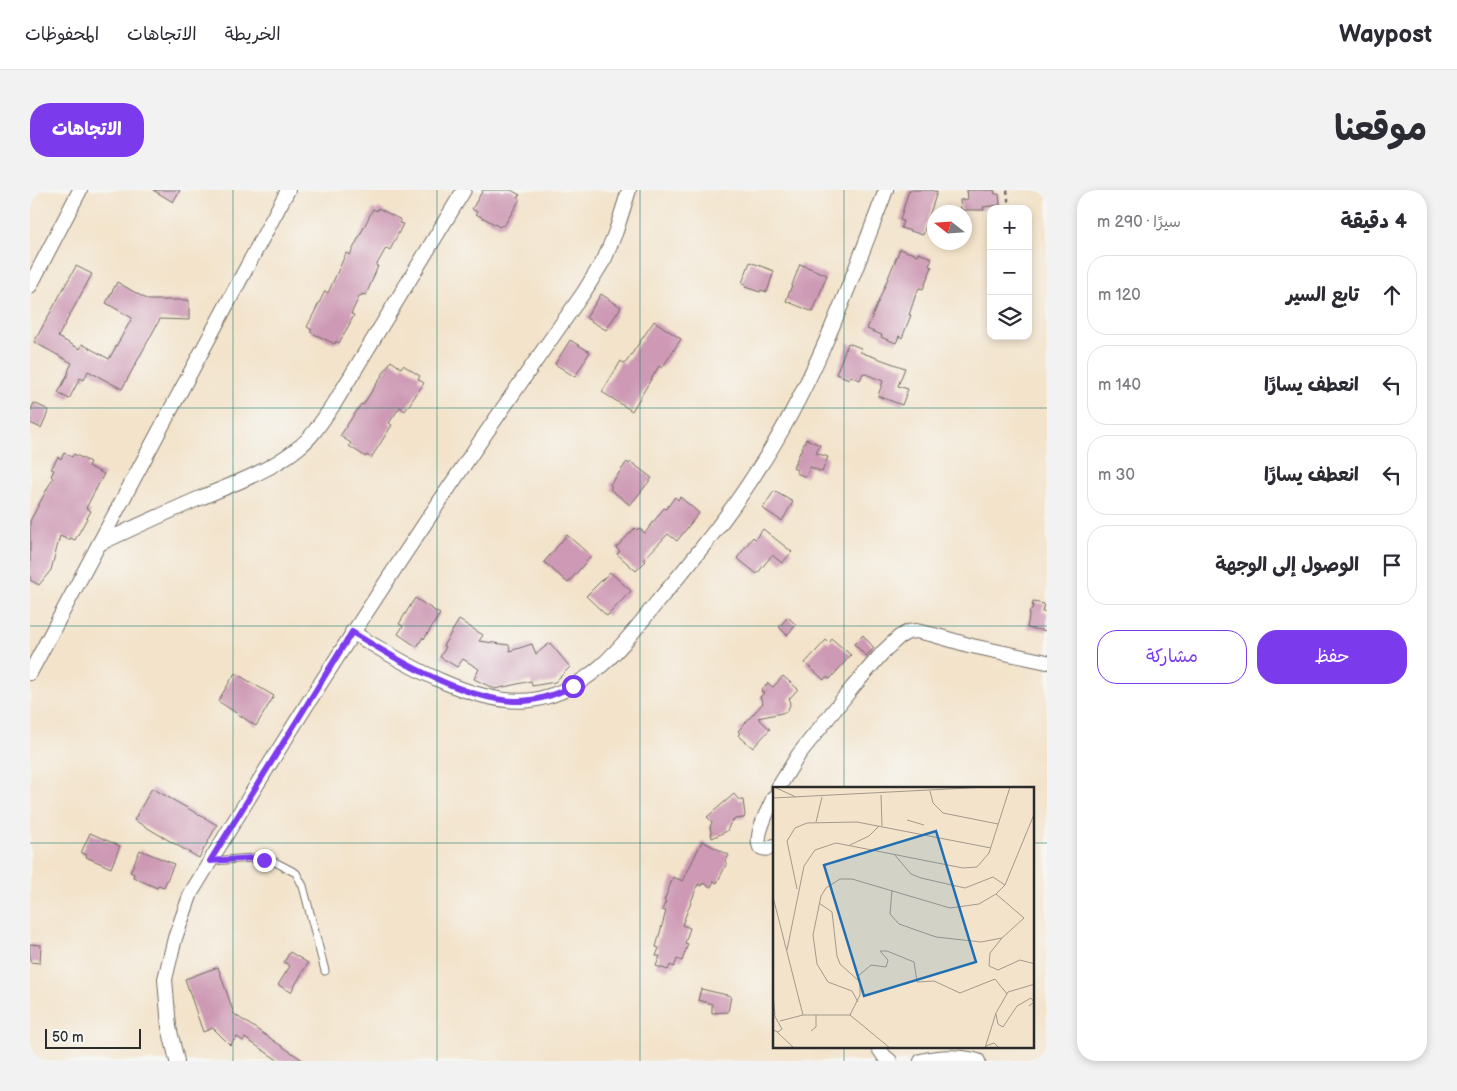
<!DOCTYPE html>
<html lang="ar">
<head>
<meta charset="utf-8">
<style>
  :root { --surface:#fff; --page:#f2f2f3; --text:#2b2b33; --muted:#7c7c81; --line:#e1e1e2; --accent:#7c3aed }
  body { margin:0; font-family:"Balsamiq Sans","Playpen Sans Arabic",sans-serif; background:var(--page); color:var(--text); direction:rtl }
  .controls { position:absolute; right:15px; top:15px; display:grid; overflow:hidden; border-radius:10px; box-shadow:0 2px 8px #0003 }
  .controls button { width:45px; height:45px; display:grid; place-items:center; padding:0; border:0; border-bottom:1px solid var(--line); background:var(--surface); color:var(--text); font:25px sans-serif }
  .compass { position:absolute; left:897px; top:15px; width:45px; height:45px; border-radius:50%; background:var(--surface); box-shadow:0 2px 8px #0003; rotate:287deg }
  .scale { position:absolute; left:15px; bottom:12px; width:96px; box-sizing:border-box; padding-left:5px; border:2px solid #2b2b2b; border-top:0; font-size:14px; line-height:18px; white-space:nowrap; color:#2b2b2b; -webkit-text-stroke:4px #f6f6f2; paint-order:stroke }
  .stop { position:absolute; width:15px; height:15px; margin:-11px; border:4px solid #7c3aed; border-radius:50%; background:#fff }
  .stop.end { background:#7c3aed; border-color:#fff; box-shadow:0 1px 5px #0008 }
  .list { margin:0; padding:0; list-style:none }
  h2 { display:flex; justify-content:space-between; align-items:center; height:65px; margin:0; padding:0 20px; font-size:21px }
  h2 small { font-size:16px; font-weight:400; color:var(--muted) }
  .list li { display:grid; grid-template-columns:32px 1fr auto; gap:15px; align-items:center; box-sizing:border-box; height:80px; margin:0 10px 10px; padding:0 10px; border:1px solid var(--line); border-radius:20px }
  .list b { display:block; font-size:19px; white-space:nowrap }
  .list em { font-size:16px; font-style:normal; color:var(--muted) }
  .actions { display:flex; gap:10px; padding:15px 20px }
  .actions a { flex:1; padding:11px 0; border:1px solid var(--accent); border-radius:20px; text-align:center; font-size:18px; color:var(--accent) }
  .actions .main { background:var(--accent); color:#fff }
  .icon { flex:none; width:28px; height:28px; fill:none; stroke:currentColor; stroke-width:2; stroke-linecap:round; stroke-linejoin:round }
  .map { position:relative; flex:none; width:1017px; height:871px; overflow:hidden; direction:ltr; border-radius:20px }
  header { display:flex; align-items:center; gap:30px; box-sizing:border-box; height:70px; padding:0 25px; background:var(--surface); border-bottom:1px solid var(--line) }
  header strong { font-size:24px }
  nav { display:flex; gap:28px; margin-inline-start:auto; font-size:18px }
  .intro { display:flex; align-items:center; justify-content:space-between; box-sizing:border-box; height:120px; padding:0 30px }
  h1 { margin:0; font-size:35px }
  .button { padding:12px 22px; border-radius:20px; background:var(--accent); color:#fff; font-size:18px; font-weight:700 }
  main { display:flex; gap:30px; padding:0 30px }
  aside { flex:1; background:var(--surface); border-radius:20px; box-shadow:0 2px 8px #0003 }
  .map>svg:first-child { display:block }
  .building { fill:#cd99b4 }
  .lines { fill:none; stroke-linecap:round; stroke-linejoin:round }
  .service-casing { stroke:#716b63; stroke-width:9 }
  .minor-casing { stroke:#716b63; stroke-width:16 }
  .path { stroke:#716b63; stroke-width:2.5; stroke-dasharray:4 4; stroke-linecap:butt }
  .service { stroke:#fff; stroke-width:7 }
  .minor { stroke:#fff; stroke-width:14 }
  .route { stroke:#7c3aed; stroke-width:6 }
  .grid { fill:none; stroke:#0f766e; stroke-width:1; stroke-opacity:0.55 }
  .inset-road { fill:none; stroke:#a3998b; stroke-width:1 }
  .view { fill:#1f6fb2; fill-opacity:0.15; stroke:#1f6fb2; stroke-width:2.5 }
  .inset-edge { fill:none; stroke:#2b2b2b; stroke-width:2.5 }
</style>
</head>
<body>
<header>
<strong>Waypost</strong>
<nav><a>الخريطة</a><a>الاتجاهات</a><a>المحفوظات</a></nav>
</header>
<div class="intro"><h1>موقعنا</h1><a class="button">الاتجاهات</a></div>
<main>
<aside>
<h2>4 دقيقة<small>سيرًا · 290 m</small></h2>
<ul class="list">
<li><svg class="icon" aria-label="ahead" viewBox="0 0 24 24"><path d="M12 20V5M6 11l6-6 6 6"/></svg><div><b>تابع السير</b></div><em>120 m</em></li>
<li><svg class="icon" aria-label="left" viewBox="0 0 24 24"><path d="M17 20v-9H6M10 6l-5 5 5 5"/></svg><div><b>انعطف يسارًا</b></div><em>140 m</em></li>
<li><svg class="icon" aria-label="left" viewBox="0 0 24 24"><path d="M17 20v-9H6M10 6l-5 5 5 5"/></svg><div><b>انعطف يسارًا</b></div><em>30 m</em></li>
<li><svg class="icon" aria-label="arrive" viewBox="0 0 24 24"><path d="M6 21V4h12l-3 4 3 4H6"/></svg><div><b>الوصول إلى الوجهة</b></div></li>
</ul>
<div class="actions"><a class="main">حفظ</a><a>مشاركة</a></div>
</aside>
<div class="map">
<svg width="1017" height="871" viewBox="0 0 1017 871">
  <rect width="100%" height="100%" fill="#f6f6f2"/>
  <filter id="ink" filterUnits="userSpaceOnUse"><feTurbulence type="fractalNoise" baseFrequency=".02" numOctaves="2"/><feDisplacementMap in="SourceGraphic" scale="10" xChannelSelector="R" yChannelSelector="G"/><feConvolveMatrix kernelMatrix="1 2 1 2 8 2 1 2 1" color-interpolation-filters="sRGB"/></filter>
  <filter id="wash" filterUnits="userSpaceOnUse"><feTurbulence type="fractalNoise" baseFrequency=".0096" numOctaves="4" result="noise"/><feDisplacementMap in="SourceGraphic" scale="20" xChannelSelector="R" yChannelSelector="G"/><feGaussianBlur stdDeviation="1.12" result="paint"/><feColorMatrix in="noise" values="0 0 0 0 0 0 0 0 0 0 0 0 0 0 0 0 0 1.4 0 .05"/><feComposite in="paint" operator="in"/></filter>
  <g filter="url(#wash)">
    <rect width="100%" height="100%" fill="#f3e3cb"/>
    <g id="blocks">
      <g class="building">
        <path d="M 123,0 L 150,0 L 143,12 Z"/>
        <path d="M 453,0 L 481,0 L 490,5 L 488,8 L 490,9 L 474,36 L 472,35 L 470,37 L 446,24 L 447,22 L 442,19 Z"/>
        <path d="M 879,0 L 900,0 L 907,2 L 893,45 L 871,38 L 873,31 L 870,30 Z"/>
        <path d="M 937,0 L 964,0 L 965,4 L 969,4 L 970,15 L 953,17 L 954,20 L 931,20 L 930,10 L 938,9 Z"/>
        <path d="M 348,18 L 371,30 L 369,33 L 373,34 L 360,60 L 356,58 L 346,76 L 348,76 L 336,105 L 332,104 L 332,106 L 330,105 L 321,124 L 324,125 L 319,135 L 309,153 L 306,151 L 305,154 L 280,142 L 282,140 L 277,137 L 295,101 L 298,103 L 316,63 L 320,65 L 343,19 L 347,21 Z"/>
        <path d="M 870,59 L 887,65 L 888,63 L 902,68 L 899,76 L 902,77 L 893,99 L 889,98 L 886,104 L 879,125 L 881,125 L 872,148 L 869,146 L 866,153 L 851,147 L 852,145 L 837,139 Z"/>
        <path d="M 720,72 L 744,81 L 737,102 L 731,100 L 730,102 L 715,97 L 716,94 L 712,93 Z"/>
        <path d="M 770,74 L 797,85 L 783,122 L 756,111 Z"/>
        <path d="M 46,76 L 62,84 L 28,147 L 50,159 L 52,154 L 79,169 L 102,128 L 76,113 L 87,92 L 118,110 L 159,110 L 159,130 L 130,129 L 92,199 L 58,181 L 54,190 L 50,188 L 39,209 L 28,203 L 39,182 L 38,181 L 42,173 L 4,152 Z"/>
        <path d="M 571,104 L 591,117 L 576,140 L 556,128 Z"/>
        <path d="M 624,131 L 651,149 L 632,178 L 629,176 L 602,221 L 572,202 L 591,171 L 595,174 Z"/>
        <path d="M 540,150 L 560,162 L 545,187 L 525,174 Z"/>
        <path d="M 818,153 L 831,158 L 830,162 L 875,178 L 868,196 L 878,199 L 872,215 L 848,206 L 853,191 L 833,183 L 830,190 L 820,186 L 819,189 L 806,184 Z"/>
        <path d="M 361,171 L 371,178 L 373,175 L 390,186 L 388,189 L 394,193 L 375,221 L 370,217 L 359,233 L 362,235 L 341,268 L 337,265 L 336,267 L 319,256 L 321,253 L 310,246 L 331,214 L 333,215 Z"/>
        <path d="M 4,213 L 19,220 L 11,238 L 0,233 L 0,222 Z"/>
        <path d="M 776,249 L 790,255 L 786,263 L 798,267 L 792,282 L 780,277 L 776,287 L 766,283 L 767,280 L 763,278 Z"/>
        <path d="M 34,263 L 42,267 L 44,264 L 60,272 L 58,276 L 74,284 L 56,318 L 61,321 L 45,350 L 40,348 L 39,350 L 30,346 L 21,380 L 9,395 L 0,390 L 0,331 L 23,288 L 21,286 L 24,280 L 21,279 L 28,267 L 31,269 Z"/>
        <path d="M 597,272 L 599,274 L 601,272 L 622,288 L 600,315 L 580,299 L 582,297 L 580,295 Z"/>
        <path d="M 744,301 L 763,312 L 752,331 L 735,320 L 733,318 Z"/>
        <path d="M 645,307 L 648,310 L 650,307 L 669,323 L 647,351 L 638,344 L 614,369 L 616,371 L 606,381 L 587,364 L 590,361 L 586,358 L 605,338 L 607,340 L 609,338 L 615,343 L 634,318 L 636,319 Z"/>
        <path d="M 733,339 L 762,362 L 752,373 L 742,365 L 727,384 L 707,368 L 723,347 L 725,349 Z"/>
        <path d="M 537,345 L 561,366 L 538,393 L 514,372 Z"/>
        <path d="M 580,382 L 601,401 L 577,426 L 556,406 Z"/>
        <path d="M 385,408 L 410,424 L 394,449 L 393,447 L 387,457 L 368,444 L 373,436 L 369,434 Z"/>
        <path d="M 1003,412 L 1014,414 L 1012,422 L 1017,422 L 1017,441 L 997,438 L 1000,420 L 1002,420 Z"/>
        <path d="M 758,427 L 766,435 L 757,445 L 749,437 Z"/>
        <path d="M 429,430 L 453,445 L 449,451 L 479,455 L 480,461 L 502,454 L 506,464 L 520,453 L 540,477 L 525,492 L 502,496 L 501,491 L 465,499 L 444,489 L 449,479 L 433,469 L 427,477 L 410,467 L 416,457 L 413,456 Z"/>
        <path d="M 833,445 L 844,458 L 836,466 L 824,454 Z"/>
        <path d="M 802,449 L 821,465 L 800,489 L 796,487 L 794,490 L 775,473 L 796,450 L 799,453 Z"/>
        <path d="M 205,483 L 244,506 L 226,536 L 188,511 Z"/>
        <path d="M 753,486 L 768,499 L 759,509 L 760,515 L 757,521 L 752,523 L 728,528 L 740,539 L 723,558 L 708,545 L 710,543 L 708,541 L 733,513 L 730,507 L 734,503 L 731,501 L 738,493 L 743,497 Z"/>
        <path d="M 122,598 L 187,635 L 169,668 L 104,630 Z"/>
        <path d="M 704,604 L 709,610 L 713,610 L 715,625 L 714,628 L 705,629 L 700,634 L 697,641 L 682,648 L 680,637 L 682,632 L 677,627 Z"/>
        <path d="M 60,643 L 90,656 L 81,678 L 56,667 L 57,665 L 51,663 Z"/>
        <path d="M 672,651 L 699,665 L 695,672 L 697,673 L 687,693 L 684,691 L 681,697 L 673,693 L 672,696 L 668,694 L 652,735 L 660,738 L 655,753 L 658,754 L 652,771 L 647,769 L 644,777 L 640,775 L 638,780 L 626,776 L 630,766 L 626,766 L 629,758 L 626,757 L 636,721 L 632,720 L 636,711 L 634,711 L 643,687 L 653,691 Z"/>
        <path d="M 110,660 L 144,674 L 134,697 L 128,695 L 127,698 L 103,687 L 104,684 L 100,682 Z"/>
        <path d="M 0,754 L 11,755 L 10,773 L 0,772 Z"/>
        <path d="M 260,762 L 278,773 L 261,802 L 248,795 L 260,776 L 254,772 Z"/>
        <path d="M 188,777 L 204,824 L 274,871 L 249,871 L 215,848 L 213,851 L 207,847 L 200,855 L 183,838 L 173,842 L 155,789 Z"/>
        <path d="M 671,799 L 701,806 L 698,822 L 682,823 L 682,814 L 668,810 Z"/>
      </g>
    </g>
  </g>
  <g filter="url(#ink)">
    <use href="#blocks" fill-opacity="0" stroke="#716b63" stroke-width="1"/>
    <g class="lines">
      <defs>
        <path id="service" d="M 181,671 L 223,668 L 245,672 L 266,683 L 273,696 L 295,781"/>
        <g id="minor">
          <path d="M 0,96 L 50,0"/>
          <path d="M 69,354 C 102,338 136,323 170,308 C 203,294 240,281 268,258 C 283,247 293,229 304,214 L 434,0"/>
          <path d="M 322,442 C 369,471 451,521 508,509 C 564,497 594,453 628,411 C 663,370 698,327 727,281 C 784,195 819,96 856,0"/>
          <path d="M 0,483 L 258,0"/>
          <path d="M 748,598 L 769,564 L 822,498 L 854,461 L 869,447 L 878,442 L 886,441 L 904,445 L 942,456 L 1017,472"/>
          <path d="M 744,607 C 739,619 724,645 730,657 C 735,660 739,659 744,656"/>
          <path d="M 848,857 L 854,866 L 860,871"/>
          <path d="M 147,871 L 139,837 L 135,789 L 145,748 L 161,703 C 284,497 416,297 554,102 L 575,68 L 586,41 L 599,0"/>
          <path d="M 891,871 C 911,866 929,866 948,871"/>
        </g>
      </defs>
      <use href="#service" class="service-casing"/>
      <use href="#minor" class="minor-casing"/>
      <path class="path" d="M 977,0 L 979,19"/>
      <use href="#service" class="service"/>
      <use href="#minor" class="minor"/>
    </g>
  </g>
  <g class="lines" filter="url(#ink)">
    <path class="route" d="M 234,670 L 223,668 L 180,671 L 322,442 C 365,469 433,509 484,511 C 505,512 525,505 543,496"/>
  </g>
  <path class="grid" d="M 203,0 L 203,871M 407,0 L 407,871M 610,0 L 610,871M 814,0 L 814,598M 0,218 L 1017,218M 0,436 L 1017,436M 0,653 L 744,653M 1003,653 L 1017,653M 814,857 L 814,871"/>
  <g transform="translate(743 597)">
    <rect width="261" height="261" fill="#f3e3cb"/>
    <path class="inset-road" d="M 1,0 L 23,10M 157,4 L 160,16 L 170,26 L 225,37M 108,8 L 109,39M 0,11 L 214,0M 134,33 L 151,38M 43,35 L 49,10M 77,58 L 96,49 L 106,39M 121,67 L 138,87 L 148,91 L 192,101 L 220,90 L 232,98M 24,102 L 14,54 L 22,41 L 34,36 L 84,35 L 218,61M 119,103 L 117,127 L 126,137 L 163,150 L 208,155 L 229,151 L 251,131 L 223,107M 0,110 L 30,228M 229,151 L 217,166 L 216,179 L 225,183 L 247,173 L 262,177M 14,163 L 31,79 L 42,63 L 63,56 L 190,81 L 204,80 L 216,66 L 237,0M 84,190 L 98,178 L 113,180 L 115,173 L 107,164 L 114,164 L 141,175 L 144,195 L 161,194 L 187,206 L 222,192 L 234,207M 0,207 L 2,228M 85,215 L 79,204 L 55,195 L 44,177 L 40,148 L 48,109 L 53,101 L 67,92 L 79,92 L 177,121 L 206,117 L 223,107 L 232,98 L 262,25M 0,226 L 9,242 L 5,245 L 0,243M 223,227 L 225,237 L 230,240 L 244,219 L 258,211 L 261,215 L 256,219M 77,228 L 117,261M 7,234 L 30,228 L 77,228 L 87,208 L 87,195 L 67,177 L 64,169 L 59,125 L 46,116M 38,244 L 43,240 L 43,228M 4,245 L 21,261M 213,259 L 221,256 L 226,261M 212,261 L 223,226 L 235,205 L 262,197"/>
    <path class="view" d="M 163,44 L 203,175 L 91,209 L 51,78 Z"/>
    <rect width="261" height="261" class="inset-edge"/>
  </g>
</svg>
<div class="controls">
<button>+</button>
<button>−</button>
<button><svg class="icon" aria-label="layers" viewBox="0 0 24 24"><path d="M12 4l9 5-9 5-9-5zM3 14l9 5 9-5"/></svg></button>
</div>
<svg class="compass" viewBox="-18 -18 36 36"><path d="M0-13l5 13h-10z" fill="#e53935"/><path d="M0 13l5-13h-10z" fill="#7c7c81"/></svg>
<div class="scale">50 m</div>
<div class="stop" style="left:543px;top:496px"></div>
<div class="stop end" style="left:234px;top:670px"></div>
</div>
</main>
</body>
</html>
